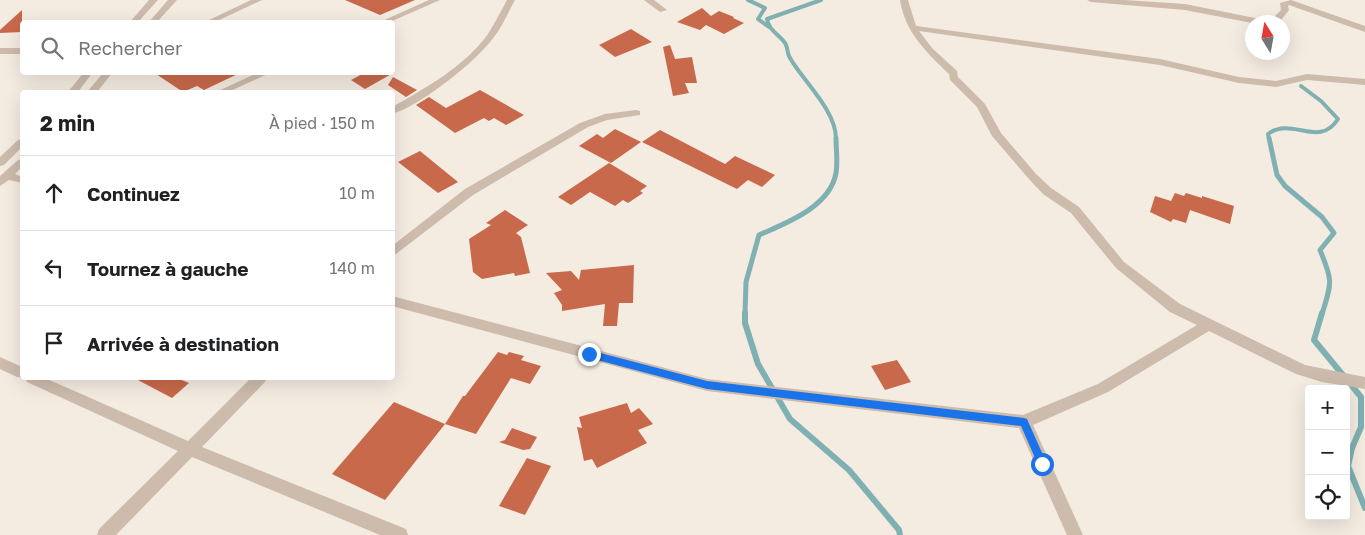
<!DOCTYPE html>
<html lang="fr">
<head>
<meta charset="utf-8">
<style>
  :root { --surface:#fff; --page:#f6f6f6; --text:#202124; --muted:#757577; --line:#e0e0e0 }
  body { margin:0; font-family:"Golos Text",sans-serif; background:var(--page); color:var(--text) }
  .controls { position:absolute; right:15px; bottom:15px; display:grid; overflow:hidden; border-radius:5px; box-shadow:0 5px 20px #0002 }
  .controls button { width:45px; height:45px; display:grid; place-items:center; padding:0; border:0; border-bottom:1px solid var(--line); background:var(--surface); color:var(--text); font:25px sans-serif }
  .compass { position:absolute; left:1245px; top:15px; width:45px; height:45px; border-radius:50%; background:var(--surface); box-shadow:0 5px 20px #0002; rotate:349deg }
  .stop { position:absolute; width:15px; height:15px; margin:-11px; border:4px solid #1a73e8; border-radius:50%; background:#fff }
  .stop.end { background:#1a73e8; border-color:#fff; box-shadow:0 1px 5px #0008 }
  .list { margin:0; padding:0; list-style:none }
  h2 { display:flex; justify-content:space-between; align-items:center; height:65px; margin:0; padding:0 20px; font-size:21px }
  h2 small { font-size:16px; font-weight:400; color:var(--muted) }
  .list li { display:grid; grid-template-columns:32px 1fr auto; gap:15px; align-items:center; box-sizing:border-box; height:75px; padding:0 20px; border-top:1px solid var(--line) }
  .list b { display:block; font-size:19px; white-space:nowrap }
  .list em { font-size:16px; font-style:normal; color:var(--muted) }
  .icon { flex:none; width:28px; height:28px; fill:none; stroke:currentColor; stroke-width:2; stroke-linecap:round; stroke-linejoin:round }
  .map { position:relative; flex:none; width:1365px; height:535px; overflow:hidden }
  .search { position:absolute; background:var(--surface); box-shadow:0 5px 20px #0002; left:20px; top:20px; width:375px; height:55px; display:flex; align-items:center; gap:12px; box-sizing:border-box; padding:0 18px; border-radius:5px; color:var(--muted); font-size:19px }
  .panel { position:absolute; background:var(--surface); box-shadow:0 5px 20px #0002; left:20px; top:90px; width:375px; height:290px; border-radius:5px }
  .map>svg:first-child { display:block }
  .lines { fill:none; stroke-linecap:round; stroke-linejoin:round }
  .stream-far2 { stroke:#7fb0b2; stroke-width:4 }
  .stream-far1 { stroke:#7fb0b2; stroke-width:5 }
  .stream { stroke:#7fb0b2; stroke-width:6 }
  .building { fill:#c8694b }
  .street { fill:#cdbbac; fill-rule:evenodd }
  .route { fill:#1a73e8 }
</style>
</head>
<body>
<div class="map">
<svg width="1365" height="535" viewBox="0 0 1365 535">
  <rect width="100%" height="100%" fill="#f4ebe1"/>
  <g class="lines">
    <g class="stream-far2">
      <path d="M 748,0 L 765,8 L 758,19 L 769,27"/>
      <path d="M 821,0 L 767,19 C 769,31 779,34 785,43 C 788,47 787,54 790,58 C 803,81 836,110 836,139"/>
      <path d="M 1269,139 L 1268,134 C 1292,116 1319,149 1338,119 L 1321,101 L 1301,86"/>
    </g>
    <g class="stream-far1">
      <path d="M 1269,138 L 1277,175 L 1285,186 L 1322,217 L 1334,233 L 1320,250 C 1333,281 1332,282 1322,314"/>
      <path d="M 745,314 L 746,282 L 759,235 C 786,223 830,207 836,173 C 838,162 836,149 836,138"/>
    </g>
    <g class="stream">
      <path d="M 745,313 L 745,323 L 758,364 L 790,419 L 849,470 L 899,530 L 900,535"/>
      <path d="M 1322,313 L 1314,340 L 1361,397 L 1361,427 L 1352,448 L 1348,466 L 1365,508"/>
    </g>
  </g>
  <g class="building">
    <path d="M 345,0 L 415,0 L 380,15 Z"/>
    <path d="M 702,8 L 711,16 L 719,11 L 734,17 L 733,18 L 744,23 L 724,34 L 706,25 L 700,30 L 677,22 Z"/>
    <path d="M 22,10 L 22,32 L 0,33 L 0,30 Z"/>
    <path d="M 631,29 L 652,42 L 615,57 L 599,45 Z"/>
    <path d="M 670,45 L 675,59 L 692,57 L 697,83 L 685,83 L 689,93 L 673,96 L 663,47 Z"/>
    <path d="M 153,72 L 242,72 L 204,90 L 197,86 L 183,92 Z"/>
    <path d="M 366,72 L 395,72 L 365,89 L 351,80 Z"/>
    <path d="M 393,77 L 417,90 L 406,97 L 388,85 Z"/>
    <path d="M 480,90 L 524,115 L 506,125 L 494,118 L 489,121 L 484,118 L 455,133 L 416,105 L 429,97 L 446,108 Z"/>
    <path d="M 615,129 L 641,142 L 611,163 L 579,146 L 597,134 L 603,138 Z"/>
    <path d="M 660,130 L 725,164 L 735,156 L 775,175 L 762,187 L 748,180 L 737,189 L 642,142 Z"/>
    <path d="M 420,151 L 458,182 L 438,193 L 398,162 Z"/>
    <path d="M 609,163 L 647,186 L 640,191 L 643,193 L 628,203 L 623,200 L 615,206 L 590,192 L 571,205 L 558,197 Z"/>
    <path d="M 1175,193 L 1184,196 L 1186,193 L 1202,198 L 1202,196 L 1234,206 L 1230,224 L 1190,210 L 1186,223 L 1173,219 L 1171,222 L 1150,212 L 1155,196 L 1171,201 Z"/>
    <path d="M 505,210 L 528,225 L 516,233 L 521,237 L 530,273 L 515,276 L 514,273 L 482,279 L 473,272 L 469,239 L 491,225 L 486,223 Z"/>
    <path d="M 634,265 L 633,303 L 619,303 L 617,326 L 603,326 L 605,304 L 562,311 L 562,305 L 554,293 L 562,290 L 546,273 L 571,271 L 579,280 L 581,270 Z"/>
    <path d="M 498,352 L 507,355 L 509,352 L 524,356 L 521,360 L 541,366 L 530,384 L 511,378 L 476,434 L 445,424 L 463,396 L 465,396 Z"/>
    <path d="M 897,360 L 911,382 L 885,390 L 871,366 Z"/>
    <path d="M 134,378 L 177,378 L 189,383 L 172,398 Z"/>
    <path d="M 394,402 L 445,424 L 385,500 L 332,474 Z"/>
    <path d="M 627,403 L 631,413 L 639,408 L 653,424 L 638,430 L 647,443 L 597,468 L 592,459 L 584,461 L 577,427 L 582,428 L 579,417 Z"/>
    <path d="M 512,428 L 537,437 L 530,449 L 523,450 L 499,442 L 505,440 Z"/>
    <path d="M 527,458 L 551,466 L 525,515 L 499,506 Z"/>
  </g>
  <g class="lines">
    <g class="street">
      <path d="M 149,0 L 158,0 L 138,22 L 130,22 Z"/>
      <path d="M 168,0 L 177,0 L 157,22 L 149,22 Z"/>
      <path d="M 251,0 L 262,0 L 215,22 L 205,22 Z"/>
      <path d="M 429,0 L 440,0 L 390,22 L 380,22 Z"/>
      <path d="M 507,0 L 515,0 C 508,12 503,26 494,37 C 477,61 420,106 392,114 L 392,107 C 426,88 465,66 488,34 C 495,23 501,11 507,0 Z"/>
      <path d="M 644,0 L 654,0 L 667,10 L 660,12 Z"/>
      <path d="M 900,0 L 908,0 L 916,26 L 1160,59 L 1239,77 L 1276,81 L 1307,74 L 1365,79 L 1365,85 L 1307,80 L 1276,87 L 1239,83 L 1160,65 L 919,31 L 932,48 L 957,71 L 958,77 L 985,104 L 1001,133 L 1036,174 L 1051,188 L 1079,207 L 1124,262 L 1180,304 L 1305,365 L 1365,377 L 1365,389 L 1322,382 L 1296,374 L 1209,331 L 1108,392 L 1033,425 L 1083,535 L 1067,535 L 1019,428 L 707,391 L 392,306 L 392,296 L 707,379 L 1023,415 L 1098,384 L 1197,325 L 1170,312 L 1116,268 L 1071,213 L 1043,194 L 1028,178 L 992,136 L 977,107 L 950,80 L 949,74 C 926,52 905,32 900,0 Z"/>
      <path d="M 1087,0 L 1124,0 L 1185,4 L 1255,18 L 1275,16 L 1281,10 L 1280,3 L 1291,0 L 1365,26 L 1365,32 L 1289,5 L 1288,6 L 1289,10 L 1281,20 L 1252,23 L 1185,10 L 1091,2 Z"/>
      <rect x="0" y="48" width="22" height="6"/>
      <path d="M 84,72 L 93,72 L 78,92 L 68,92 Z"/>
      <path d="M 104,72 L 113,72 L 97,92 L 87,92 Z"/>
      <path d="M 259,72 L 272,72 L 228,92 L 216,92 Z"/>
      <path d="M 636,110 L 640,111 L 640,115 L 607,120 L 588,127 L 473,195 L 392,257 L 392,246 L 465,189 L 580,123 L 605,114 Z"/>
      <path d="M 22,139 L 22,147 L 4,165 L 0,166 L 0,157 L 18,140 Z"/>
      <path d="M 22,159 L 22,167 L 15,174 L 22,177 L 22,183 L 9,180 L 0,186 L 0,176 L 18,160 Z"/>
      <path d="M 0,357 L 22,367 L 22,378 L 45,378 L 188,441 L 251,378 L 267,378 L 265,382 L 202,447 L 406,529 L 408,535 L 380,535 L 192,457 L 116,535 L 97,535 L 99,529 L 178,451 L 27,382 L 25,378 L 17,377 L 0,369 Z"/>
    </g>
  </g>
  <path class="route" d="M 589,350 L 707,381 L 1024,418 L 1027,419 L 1047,464 L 1046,467 L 1039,467 L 1021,426 L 707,389 L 586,357 L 584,354 Z"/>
</svg>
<div class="controls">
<button>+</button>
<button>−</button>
<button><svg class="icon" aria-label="locate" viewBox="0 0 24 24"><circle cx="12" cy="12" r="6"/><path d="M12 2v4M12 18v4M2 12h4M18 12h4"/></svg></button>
</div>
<svg class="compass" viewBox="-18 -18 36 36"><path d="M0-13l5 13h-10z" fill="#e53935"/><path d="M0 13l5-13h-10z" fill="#757577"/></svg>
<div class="stop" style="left:1042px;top:464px"></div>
<div class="stop end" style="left:589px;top:354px"></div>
<div class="search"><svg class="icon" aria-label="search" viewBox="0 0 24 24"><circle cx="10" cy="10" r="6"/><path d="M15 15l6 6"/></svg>Rechercher</div>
<section class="panel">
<h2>2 min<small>À pied · 150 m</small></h2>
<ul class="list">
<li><svg class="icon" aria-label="ahead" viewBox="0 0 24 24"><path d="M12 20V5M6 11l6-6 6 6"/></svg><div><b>Continuez</b></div><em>10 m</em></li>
<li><svg class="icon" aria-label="left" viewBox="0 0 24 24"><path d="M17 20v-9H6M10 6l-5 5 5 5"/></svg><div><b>Tournez à gauche</b></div><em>140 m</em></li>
<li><svg class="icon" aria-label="arrive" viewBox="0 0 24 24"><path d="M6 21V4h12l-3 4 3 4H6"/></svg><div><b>Arrivée à destination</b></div></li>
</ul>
</section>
</div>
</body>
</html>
